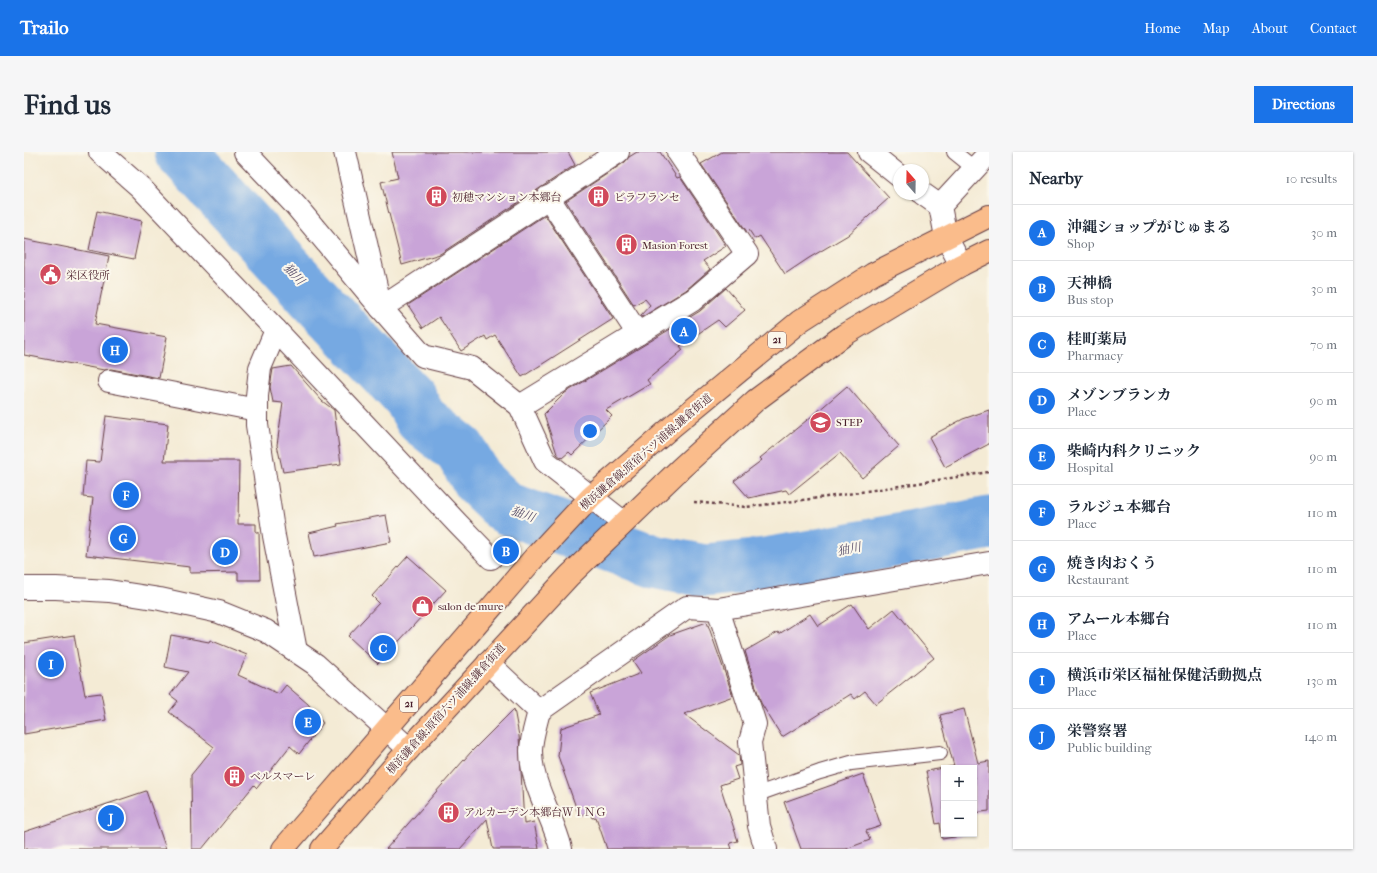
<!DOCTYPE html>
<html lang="en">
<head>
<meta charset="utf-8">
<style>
  :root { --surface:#fff; --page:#f6f6f7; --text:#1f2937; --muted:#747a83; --line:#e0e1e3; --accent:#1a73e8 }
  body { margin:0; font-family:"IM FELL French Canon","Noto Serif JP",serif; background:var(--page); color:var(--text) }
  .controls { position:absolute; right:12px; bottom:12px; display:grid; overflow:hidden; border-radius:0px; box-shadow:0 1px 3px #0004 }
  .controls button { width:36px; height:36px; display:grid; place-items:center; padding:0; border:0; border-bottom:1px solid var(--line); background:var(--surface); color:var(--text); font:20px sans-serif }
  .compass { position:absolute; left:869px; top:12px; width:36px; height:36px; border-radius:50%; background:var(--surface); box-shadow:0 1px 3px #0004; rotate:340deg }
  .you { position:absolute; left:566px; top:279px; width:14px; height:14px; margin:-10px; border:3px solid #fff; border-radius:50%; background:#1a73e8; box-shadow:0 0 0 6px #1a73e833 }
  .badge { display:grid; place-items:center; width:26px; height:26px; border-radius:50%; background:var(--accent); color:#fff; font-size:13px; font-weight:700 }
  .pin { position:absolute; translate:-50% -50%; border:2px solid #fff; box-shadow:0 1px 4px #0006 }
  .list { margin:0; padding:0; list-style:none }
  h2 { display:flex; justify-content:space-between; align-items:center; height:52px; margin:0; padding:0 16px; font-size:17px }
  h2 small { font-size:13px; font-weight:400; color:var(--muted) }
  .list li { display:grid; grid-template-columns:26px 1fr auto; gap:12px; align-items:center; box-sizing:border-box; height:56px; padding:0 16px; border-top:1px solid var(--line) }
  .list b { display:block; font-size:15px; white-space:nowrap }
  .list p { margin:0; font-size:13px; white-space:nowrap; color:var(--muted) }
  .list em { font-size:13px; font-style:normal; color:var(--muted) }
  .map { position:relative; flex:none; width:965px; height:697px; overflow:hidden; border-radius:0px }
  header { display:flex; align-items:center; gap:24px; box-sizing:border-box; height:56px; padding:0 20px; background:var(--accent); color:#fff }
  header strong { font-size:19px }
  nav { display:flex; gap:22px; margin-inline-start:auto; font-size:14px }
  .intro { display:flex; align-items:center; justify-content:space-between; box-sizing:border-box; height:96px; padding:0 24px }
  h1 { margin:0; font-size:28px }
  .button { padding:10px 18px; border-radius:0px; background:var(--accent); color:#fff; font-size:14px; font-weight:700 }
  main { display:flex; gap:24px; padding:0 24px }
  aside { flex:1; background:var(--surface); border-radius:0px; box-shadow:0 1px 3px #0004 }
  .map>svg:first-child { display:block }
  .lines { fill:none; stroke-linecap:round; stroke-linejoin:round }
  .river { stroke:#76a9e2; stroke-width:53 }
  .building { fill:#c9a4d8 }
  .service-casing { stroke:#643e44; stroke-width:16 }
  .pedestrian-casing { stroke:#643e44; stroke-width:24 }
  .minor-casing { stroke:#643e44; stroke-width:24 }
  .tertiary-casing { stroke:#643e44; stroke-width:24 }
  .primary-casing { stroke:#643e44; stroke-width:24 }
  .path { stroke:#643e44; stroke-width:2.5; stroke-dasharray:3 3; stroke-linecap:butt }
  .service { stroke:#fff; stroke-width:14 }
  .pedestrian { stroke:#fff; stroke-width:22 }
  .minor { stroke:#fff; stroke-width:22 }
  .tertiary { stroke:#fff; stroke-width:22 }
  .primary { stroke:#fabc8b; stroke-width:22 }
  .labels { text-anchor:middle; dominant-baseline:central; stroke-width:4; stroke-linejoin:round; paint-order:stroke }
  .shield { fill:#fbf7ec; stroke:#7f6065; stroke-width:1 }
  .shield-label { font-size:10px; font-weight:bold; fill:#4a1f2b }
  .poi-label { font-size:11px; fill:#4a1f2b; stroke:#fbf7ec; text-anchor:start }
  .street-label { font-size:11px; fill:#4a1f2b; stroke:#fbf7ec }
  .water-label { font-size:12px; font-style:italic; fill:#594f6b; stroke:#fbf7ec }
</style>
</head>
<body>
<header>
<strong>Trailo</strong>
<nav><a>Home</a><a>Map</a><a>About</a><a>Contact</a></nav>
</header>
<div class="intro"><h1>Find us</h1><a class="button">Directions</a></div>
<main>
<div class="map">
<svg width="965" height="697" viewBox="0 0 965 697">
  <rect width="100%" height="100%" fill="#fbf7ec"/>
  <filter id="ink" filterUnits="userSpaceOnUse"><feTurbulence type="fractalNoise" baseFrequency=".025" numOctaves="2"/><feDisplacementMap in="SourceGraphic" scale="8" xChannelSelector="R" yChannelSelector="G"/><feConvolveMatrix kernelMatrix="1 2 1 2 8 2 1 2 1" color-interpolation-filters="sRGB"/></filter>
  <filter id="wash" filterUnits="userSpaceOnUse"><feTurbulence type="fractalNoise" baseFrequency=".012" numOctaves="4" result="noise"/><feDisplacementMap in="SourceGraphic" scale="16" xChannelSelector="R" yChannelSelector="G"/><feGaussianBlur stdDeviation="0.9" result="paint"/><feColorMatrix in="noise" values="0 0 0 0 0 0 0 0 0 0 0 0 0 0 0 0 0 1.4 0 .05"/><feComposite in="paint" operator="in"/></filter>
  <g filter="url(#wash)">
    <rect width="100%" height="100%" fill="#f4ebd5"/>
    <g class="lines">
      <path class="river" d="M 157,0 L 289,145 L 386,247 L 397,267 L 436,298 L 454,329 L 482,356 L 629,409 L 681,419 L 729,414 L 795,403 L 965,371"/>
    </g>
    <g id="blocks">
      <g class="building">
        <path d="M 368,0 L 544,0 L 551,13 L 416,102 L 378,113 L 357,30 L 374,26 Z"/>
        <path d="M 613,0 L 636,0 L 653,26 L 656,25 L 702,94 L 679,109 L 686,117 L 662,138 L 618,165 L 617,163 L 626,153 L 621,147 L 610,153 L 542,49 L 601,10 L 605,5 Z"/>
        <path d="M 698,0 L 823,0 L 865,46 L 824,83 L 785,106 L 761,122 L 736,84 L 731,87 L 725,78 L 723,80 L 677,12 Z"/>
        <path d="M 73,59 L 118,69 L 110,107 L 65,98 Z"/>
        <path d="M 521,63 L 589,167 L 498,225 L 471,183 L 463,188 L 461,184 L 437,199 L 415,165 L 399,176 L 384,153 Z"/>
        <path d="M 0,87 L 85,104 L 71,172 L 143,185 L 135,226 L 87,217 L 80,218 L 0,203 Z"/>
        <path d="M 702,136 L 721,158 L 701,175 L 694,168 L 656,194 L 659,198 L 623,228 L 626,232 L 582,258 L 588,264 L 548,303 L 545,300 L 538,306 L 533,302 L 520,262 L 541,241 L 676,159 Z"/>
        <path d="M 267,214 L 298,249 L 310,258 L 317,312 L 259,320 L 253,293 L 259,251 L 249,250 L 246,235 L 249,217 Z"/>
        <path d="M 823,234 L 875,294 L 838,326 L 816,301 L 765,342 L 762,338 L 725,346 L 710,329 L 738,308 L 736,306 L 793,260 Z"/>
        <path d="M 965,258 L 965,292 L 921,315 L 905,285 L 939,267 Z"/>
        <path d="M 82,264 L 144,272 L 140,309 L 215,309 L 214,372 L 232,372 L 232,380 L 235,380 L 236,428 L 214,428 L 214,420 L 166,421 L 166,415 L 62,403 L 69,346 L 59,345 L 62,309 L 76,310 Z"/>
        <path d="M 362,363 L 367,390 L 290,405 L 285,381 L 314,374 L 313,372 Z"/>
        <path d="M 384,404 L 422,438 L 354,512 L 324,484 L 355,451 L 348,444 Z"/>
        <path d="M 828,452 L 845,477 L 870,457 L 910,506 L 852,552 L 841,539 L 831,547 L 827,542 L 758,585 L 737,551 L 721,499 L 754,480 L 755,482 L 786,462 L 794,474 Z"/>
        <path d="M 683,470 L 709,544 L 660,562 L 715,603 L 716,613 L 710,615 L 714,627 L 696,633 L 714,689 L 706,691 L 708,697 L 583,697 L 572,665 L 568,666 L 566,660 L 555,664 L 534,604 L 537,576 L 575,563 L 566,541 L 617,521 L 609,509 L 646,483 Z"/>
        <path d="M 50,483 L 61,543 L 77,541 L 82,568 L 0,582 L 0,491 Z"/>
        <path d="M 147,483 L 185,490 L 186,488 L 223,503 L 214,523 L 255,542 L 262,533 L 284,552 L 299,571 L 275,602 L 266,594 L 233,636 L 230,633 L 178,697 L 168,697 L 167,623 L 190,595 L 145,560 L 154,549 L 146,543 L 164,520 L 141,515 Z"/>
        <path d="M 490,557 L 495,584 L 500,672 L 510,670 L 515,697 L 469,697 L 463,667 L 436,697 L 362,697 L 447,600 Z"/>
        <path d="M 940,557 L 954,611 L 965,609 L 965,659 L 950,661 L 950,616 L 920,616 L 930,614 L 916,563 Z"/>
        <path d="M 920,616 L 920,682 L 942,682 L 942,683 L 918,687 L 916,671 L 912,672 L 902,619 Z"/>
        <path d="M 839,622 L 857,674 L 842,679 L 846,688 L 822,697 L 777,697 L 760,650 Z"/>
        <path d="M 122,639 L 142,697 L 0,697 L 0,680 Z"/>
      </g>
    </g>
  </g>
  <g filter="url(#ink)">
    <use href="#blocks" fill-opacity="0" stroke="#643e44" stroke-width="1"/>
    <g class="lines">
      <defs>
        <g id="service">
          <path d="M 930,0 L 951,17"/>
          <path d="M 731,643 L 796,620 L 827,611 L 916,601"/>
        </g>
        <path id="pedestrian" d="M 76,0 L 116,35 L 252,178 L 433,371 L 467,406"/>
        <g id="minor">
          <path d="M 221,0 L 272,54 L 357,156 L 399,204 L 448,216 L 496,254 L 521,309 L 599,370"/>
          <path d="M 321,0 L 357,156 L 594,0"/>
          <path d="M 845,0 L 875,24"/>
          <path d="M 899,42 L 916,54"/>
          <path d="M 524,45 L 614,182"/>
          <path d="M 937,113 L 922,85 L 916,54 L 965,1"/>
          <path d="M 252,178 L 236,216 L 233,244 L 233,273 L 250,384 L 272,499"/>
          <path d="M 85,229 L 233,258"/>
          <path d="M 496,254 L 669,148 L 723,102 L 654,0"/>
          <path d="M 694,457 L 731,572 L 726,590 L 735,674 L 742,697"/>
          <path d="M 464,511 L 515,559 C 512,572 507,586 507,599 C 507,634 529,663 537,697"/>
          <path d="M 515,559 L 663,455 L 694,457 L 965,411"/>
        </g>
        <path id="tertiary" d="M 0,436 L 32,436 L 85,439 L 136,447 L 195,460 L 242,479 L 291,512 L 385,597"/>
        <g id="primary">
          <path d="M 259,697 L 510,406 L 567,345 L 650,273 L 776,169 L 849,122 L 965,64"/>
          <path d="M 298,697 L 385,597 L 545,424 L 656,317 L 732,248 L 820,183 L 937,113 L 965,99"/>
        </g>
      </defs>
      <use href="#service" class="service-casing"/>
      <use href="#pedestrian" class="pedestrian-casing"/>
      <use href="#minor" class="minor-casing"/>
      <use href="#tertiary" class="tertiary-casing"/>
      <use href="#primary" class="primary-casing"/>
      <path class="path" d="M 670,350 L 722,355 L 811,344 L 965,320"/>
      <use href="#service" class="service"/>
      <use href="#pedestrian" class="pedestrian"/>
      <use href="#minor" class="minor"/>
      <use href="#tertiary" class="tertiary"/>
      <use href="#primary" class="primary"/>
    </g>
  </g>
  <defs>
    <symbol id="building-disc" viewBox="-11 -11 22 22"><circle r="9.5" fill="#d1495b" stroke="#fbf7ec"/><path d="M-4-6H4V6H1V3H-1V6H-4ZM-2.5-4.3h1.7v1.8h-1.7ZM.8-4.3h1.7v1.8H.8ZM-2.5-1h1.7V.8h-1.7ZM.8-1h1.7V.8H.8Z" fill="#fff"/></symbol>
    <symbol id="civic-disc" viewBox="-11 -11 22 22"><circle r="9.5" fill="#d1495b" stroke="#fbf7ec"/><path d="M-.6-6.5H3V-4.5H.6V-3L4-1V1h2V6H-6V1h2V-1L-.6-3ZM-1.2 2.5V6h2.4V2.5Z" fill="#fff"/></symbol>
    <symbol id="school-disc" viewBox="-11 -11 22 22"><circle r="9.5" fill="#d1495b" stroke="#fbf7ec"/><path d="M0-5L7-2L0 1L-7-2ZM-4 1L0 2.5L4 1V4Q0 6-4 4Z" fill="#fff"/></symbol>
    <symbol id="shop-disc" viewBox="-11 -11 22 22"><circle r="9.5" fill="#d1495b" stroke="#fbf7ec"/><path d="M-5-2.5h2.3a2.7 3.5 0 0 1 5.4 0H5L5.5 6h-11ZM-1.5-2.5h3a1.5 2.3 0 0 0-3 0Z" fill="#fff"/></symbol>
  </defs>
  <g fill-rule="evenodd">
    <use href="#building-disc" x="400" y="32" width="25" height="25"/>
    <use href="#building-disc" x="562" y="32" width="25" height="25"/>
    <use href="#building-disc" x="590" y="80" width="25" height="25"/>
    <use href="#civic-disc" x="14" y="110" width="25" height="25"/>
    <use href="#school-disc" x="784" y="258" width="25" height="25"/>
    <use href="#shop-disc" x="386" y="442" width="25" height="25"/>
    <use href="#building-disc" x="198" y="612" width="25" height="25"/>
    <use href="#building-disc" x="412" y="648" width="25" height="25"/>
  </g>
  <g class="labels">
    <g class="shield">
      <rect x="744" y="180" width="18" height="16" rx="3"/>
      <rect x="376" y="544" width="18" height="16" rx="3"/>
    </g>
    <g class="shield-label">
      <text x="753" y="188">21</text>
      <text x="385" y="552">21</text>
    </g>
    <g class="poi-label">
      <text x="428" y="45">初穂マンション本郷台</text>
      <text x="590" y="45">ビラフランセ</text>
      <text x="618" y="93">Masion Forest</text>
      <text x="42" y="123">栄区役所</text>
      <text x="812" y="270">STEP</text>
      <text x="414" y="454">salon de mure</text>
      <text x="226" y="624">ベルスマーレ</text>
      <text x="440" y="660">アルカーデン本郷台ＷＩＮＧ</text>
    </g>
    <g class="street-label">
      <text transform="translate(622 300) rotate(-41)">横浜鎌倉線;原宿六ツ浦線;鎌倉街道</text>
      <text transform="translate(422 557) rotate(-48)">横浜鎌倉線;原宿六ツ浦線;鎌倉街道</text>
    </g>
    <g class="water-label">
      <text transform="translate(270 122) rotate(47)">㹨川</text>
      <text transform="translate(499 362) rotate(20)">㹨川</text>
      <text transform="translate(825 397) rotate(-11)">㹨川</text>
    </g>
  </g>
</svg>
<div class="controls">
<button>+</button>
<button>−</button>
</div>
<svg class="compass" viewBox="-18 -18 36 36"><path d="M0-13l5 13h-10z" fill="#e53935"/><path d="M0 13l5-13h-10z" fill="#747a83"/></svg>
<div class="you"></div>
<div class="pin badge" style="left:660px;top:179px">A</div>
<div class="pin badge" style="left:482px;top:399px">B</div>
<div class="pin badge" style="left:359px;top:496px">C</div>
<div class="pin badge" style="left:201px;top:400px">D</div>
<div class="pin badge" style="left:284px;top:570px">E</div>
<div class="pin badge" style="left:102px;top:343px">F</div>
<div class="pin badge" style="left:99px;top:386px">G</div>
<div class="pin badge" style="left:91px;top:198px">H</div>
<div class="pin badge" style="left:27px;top:512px">I</div>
<div class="pin badge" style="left:87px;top:666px">J</div>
</div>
<aside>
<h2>Nearby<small>10 results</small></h2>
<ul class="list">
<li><span class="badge">A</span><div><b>沖縄ショップがじゅまる</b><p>Shop</p></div><em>30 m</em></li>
<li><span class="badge">B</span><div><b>天神橋</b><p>Bus stop</p></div><em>30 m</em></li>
<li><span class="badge">C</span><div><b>桂町薬局</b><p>Pharmacy</p></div><em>70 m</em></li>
<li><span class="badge">D</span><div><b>メゾンブランカ</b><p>Place</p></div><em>90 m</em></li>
<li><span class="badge">E</span><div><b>柴崎内科クリニック</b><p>Hospital</p></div><em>90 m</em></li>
<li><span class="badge">F</span><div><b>ラルジュ本郷台</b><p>Place</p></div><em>110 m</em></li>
<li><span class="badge">G</span><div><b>焼き肉おくう</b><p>Restaurant</p></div><em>110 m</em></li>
<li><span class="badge">H</span><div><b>アムール本郷台</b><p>Place</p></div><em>110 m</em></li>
<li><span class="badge">I</span><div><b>横浜市栄区福祉保健活動拠点</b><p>Place</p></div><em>130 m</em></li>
<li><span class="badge">J</span><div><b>栄警察署</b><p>Public building</p></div><em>140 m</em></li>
</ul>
</aside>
</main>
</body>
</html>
